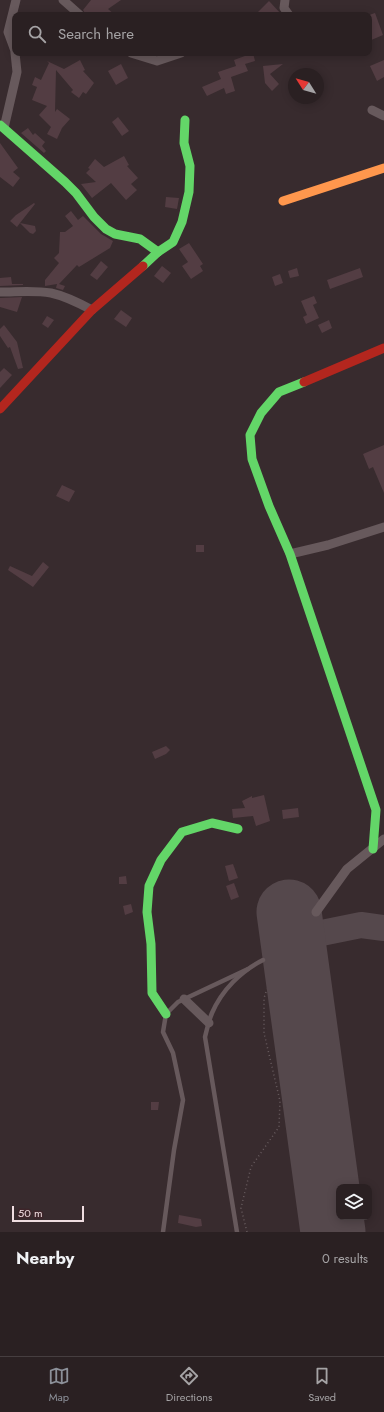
<!DOCTYPE html>
<html lang="en">
<head>
<meta charset="utf-8">
<style>
  :root { --surface:#2a2022; --page:#32282a; --text:#f1f3f6; --muted:#a5a3a5; --line:#463e40; --accent:#8c9099 }
  body { margin:0; font-family:Jost,sans-serif; background:var(--page); color:var(--text) }
  .controls { position:absolute; right:12px; bottom:12px; display:grid; overflow:hidden; border-radius:8px; box-shadow:0 2px 10px #0003 }
  .controls button { width:36px; height:36px; display:grid; place-items:center; padding:0; border:0; border-bottom:1px solid var(--line); background:var(--surface); color:var(--text); font:20px sans-serif }
  .compass { position:absolute; left:288px; top:68px; width:36px; height:36px; border-radius:50%; background:var(--surface); box-shadow:0 2px 10px #0003; rotate:307deg }
  .scale { position:absolute; left:12px; bottom:10px; width:72px; box-sizing:border-box; padding-left:4px; border:2px solid #f0dee1; border-top:0; font-size:11px; line-height:14px; white-space:nowrap; color:#f0dee1; -webkit-text-stroke:3px #3e252a; paint-order:stroke }
  .list { margin:0; padding:0; list-style:none }
  h2 { display:flex; justify-content:space-between; align-items:center; height:52px; margin:0; padding:0 16px; font-size:17px }
  h2 small { font-size:13px; font-weight:400; color:var(--muted) }
  .icon { flex:none; width:22px; height:22px; fill:none; stroke:currentColor; stroke-width:2; stroke-linecap:round; stroke-linejoin:round }
  .map { position:relative; flex:none; width:384px; height:1232px; overflow:hidden }
  .search { position:absolute; background:var(--surface); box-shadow:0 2px 10px #0003; left:12px; right:12px; top:12px; height:44px; display:flex; align-items:center; gap:10px; box-sizing:border-box; padding:0 14px; border-radius:8px; color:var(--muted); font-size:15px }
  .sheet { height:124px; background:var(--surface) }
  nav { display:flex; justify-content:space-around; align-items:center; box-sizing:border-box; height:56px; border-top:1px solid var(--line); background:var(--surface); font-size:11px; color:var(--muted) }
  nav a { display:grid; justify-items:center; gap:2px }
  nav .on { color:var(--accent) }
  .map>svg:first-child { display:block }
  .lines { fill:none; stroke-linecap:round; stroke-linejoin:round }
  .taxiway { stroke:#55484c; stroke-width:26 }
  .runway { stroke:#55484c; stroke-width:65 }
  .building { fill:#533d43 }
  .path { stroke:#685c5f; stroke-width:1.5; stroke-dasharray:1 3; stroke-linecap:butt }
  .lane { stroke:#67595c; stroke-width:4.5 }
  .street { stroke:#67595c; stroke-width:9 }
  .fast { stroke:#63d668; stroke-width:9 }
  .slow { stroke:#ff974d; stroke-width:9 }
  .jam { stroke:#b3261e; stroke-width:9 }
</style>
</head>
<body>
<div class="map">
<svg width="384" height="1232" viewBox="0 0 384 1232">
  <rect width="100%" height="100%" fill="#382b2e"/>
  <g class="lines">
    <path class="taxiway" d="M 292,939 L 361,925 L 384,928"/>
    <path class="runway" d="M 289,912 L 333,1232"/>
  </g>
  <g class="building">
    <path d="M 91,0 L 121,0 L 108,9 L 115,15 L 86,15 L 83,10 Z"/>
    <path d="M 269,1 L 282,15 L 255,15 Z"/>
    <path d="M 375,13 L 383,35 L 369,41 L 369,15 Z"/>
    <path d="M 253,53 L 255,61 L 245,64 L 248,71 L 231,77 L 235,91 L 226,94 L 224,88 L 207,96 L 202,87 L 221,79 L 218,72 L 236,66 L 234,60 Z"/>
    <path d="M 80,60 L 85,70 L 83,71 L 94,83 L 86,94 L 83,92 L 79,98 L 71,92 L 73,90 L 56,70 L 55,112 L 57,109 L 70,119 L 62,128 L 57,139 L 47,134 L 51,127 L 39,115 L 47,106 L 32,100 L 37,87 L 32,85 L 35,77 L 41,80 L 49,63 L 47,61 L 64,69 Z"/>
    <path d="M 384,60 L 384,77 L 377,81 L 370,66 Z"/>
    <path d="M 121,64 L 128,78 L 116,85 L 108,71 Z"/>
    <path d="M 283,64 L 270,74 L 279,84 L 272,91 L 265,83 L 263,66 Z"/>
    <path d="M 118,117 L 129,131 L 122,136 L 112,122 Z"/>
    <path d="M 28,128 L 33,135 L 35,133 L 45,142 L 42,146 L 46,151 L 44,153 L 21,133 Z"/>
    <path d="M 0,143 L 18,168 L 13,172 L 20,178 L 13,187 L 0,177 Z"/>
    <path d="M 124,156 L 129,165 L 127,166 L 138,178 L 131,184 L 137,190 L 126,200 L 111,183 L 92,198 L 81,184 L 96,182 L 86,173 L 90,169 L 88,168 L 95,159 L 104,167 Z"/>
    <path d="M 166,197 L 179,198 L 177,209 L 165,207 Z"/>
    <path d="M 34,203 L 35,204 L 20,223 L 35,226 L 36,231 L 33,234 L 30,233 L 20,223 L 17,227 L 10,221 L 16,215 Z"/>
    <path d="M 71,211 L 78,220 L 83,216 L 101,234 L 113,241 L 110,248 L 79,267 L 77,265 L 59,284 L 65,286 L 63,290 L 56,288 L 57,284 L 45,286 L 45,280 L 59,263 L 54,258 L 59,253 L 60,232 L 65,232 L 73,226 L 65,216 Z"/>
    <path d="M 189,243 L 203,264 L 200,266 L 203,271 L 191,279 L 182,266 L 188,262 L 179,249 Z"/>
    <path d="M 101,261 L 108,267 L 97,280 L 90,275 Z"/>
    <path d="M 162,266 L 171,273 L 163,283 L 154,276 Z"/>
    <path d="M 297,268 L 299,276 L 290,278 L 288,271 Z"/>
    <path d="M 360,268 L 363,277 L 330,289 L 327,280 Z"/>
    <path d="M 280,274 L 283,283 L 275,286 L 272,277 Z"/>
    <path d="M 11,277 L 12,284 L 23,284 L 23,285 L 0,286 L 0,278 Z"/>
    <path d="M 314,296 L 317,303 L 313,305 L 319,318 L 306,324 L 303,317 L 307,315 L 301,301 Z"/>
    <path d="M 22,297 L 17,312 L 0,307 L 0,298 Z"/>
    <path d="M 121,310 L 132,318 L 126,327 L 114,319 Z"/>
    <path d="M 47,316 L 54,320 L 48,328 L 42,324 Z"/>
    <path d="M 329,320 L 332,328 L 322,333 L 318,325 Z"/>
    <path d="M 4,325 L 17,342 L 23,368 L 18,369 L 10,347 L 8,348 L 0,336 L 0,329 Z"/>
    <path d="M 4,368 L 12,375 L 0,388 L 0,372 Z"/>
    <path d="M 384,445 L 384,493 L 373,467 L 369,469 L 363,454 Z"/>
    <path d="M 62,485 L 75,491 L 69,502 L 56,496 Z"/>
    <rect x="196" y="545" width="8" height="7"/>
    <path d="M 43,562 L 49,567 L 33,587 L 8,570 L 10,566 L 32,576 Z"/>
    <path d="M 166,746 L 170,750 L 166,754 L 155,759 L 152,752 Z"/>
    <path d="M 264,795 L 270,821 L 256,826 L 253,816 L 233,818 L 232,809 L 245,808 L 242,801 L 252,796 L 252,798 Z"/>
    <path d="M 298,808 L 299,817 L 283,819 L 282,810 Z"/>
    <path d="M 233,864 L 238,878 L 229,881 L 225,866 Z"/>
    <path d="M 126,876 L 127,884 L 119,884 L 119,877 Z"/>
    <path d="M 234,883 L 239,897 L 231,900 L 226,886 Z"/>
    <path d="M 131,904 L 133,912 L 125,915 L 123,906 Z"/>
    <path d="M 151,1102 L 159,1102 L 158,1110 L 151,1110 Z"/>
    <path d="M 179,1215 L 201,1219 L 202,1226 L 196,1227 L 178,1223 Z"/>
  </g>
  <g class="lines">
    <path class="path" d="M 247,1232 L 241,1208 L 251,1167 L 279,1127 L 280,1101 L 264,1033 L 264,998 L 267,989"/>
    <g class="lane">
      <path d="M 163,1232 L 174,1150 L 183,1100 L 173,1053 L 163,1032 L 166,1014 L 178,1002 L 248,969"/>
      <path d="M 237,1232 L 205,1037 C 207,1029 209,1020 212,1013 C 222,990 241,971 263,960"/>
    </g>
    <g class="street">
      <path d="M 63,0 L 80,15"/>
      <path d="M 285,0 L 284,8 L 289,15"/>
      <path d="M 15,51 L 8,32 L 16,0"/>
      <path d="M 131,53 L 157,61 L 181,53"/>
      <path d="M 372,110 L 384,116"/>
      <path d="M 4,128 L 17,72 L 15,53"/>
      <path d="M 0,292 C 17,292 34,290 51,293 C 65,296 79,303 92,310"/>
      <path d="M 290,554 L 328,545 L 384,527"/>
      <path d="M 316,912 L 347,869 L 384,839"/>
      <path d="M 184,999 L 209,1023"/>
    </g>
    <g class="fast">
      <path d="M 0,125 L 65,182 L 76,193 L 94,217 L 106,229 L 115,234 L 140,239 L 158,252"/>
      <path d="M 143,266 L 158,252 L 173,242 L 182,222 L 189,192 L 190,166 L 184,143 L 185,120"/>
      <path d="M 304,382 L 279,392 L 261,413 L 250,435 L 252,459 L 269,506 L 290,554 L 376,810 L 373,849"/>
      <path d="M 166,1014 L 152,993 L 151,944 L 147,912 L 149,886 L 161,860 L 182,832 L 212,823 L 238,829"/>
    </g>
    <path class="slow" d="M 283,201 L 384,168"/>
    <g class="jam">
      <path d="M 304,382 L 384,348"/>
      <path d="M 0,409 L 92,310 L 143,266"/>
    </g>
  </g>
</svg>
<div class="controls">
<button><svg class="icon" aria-label="layers" viewBox="0 0 24 24"><path d="M12 4l9 5-9 5-9-5zM3 14l9 5 9-5"/></svg></button>
</div>
<svg class="compass" viewBox="-18 -18 36 36"><path d="M0-13l5 13h-10z" fill="#e53935"/><path d="M0 13l5-13h-10z" fill="#a5a3a5"/></svg>
<div class="scale">50 m</div>
<div class="search"><svg class="icon" aria-label="search" viewBox="0 0 24 24"><circle cx="10" cy="10" r="6"/><path d="M15 15l6 6"/></svg>Search here</div>
</div>
<section class="sheet">
<h2>Nearby<small>0 results</small></h2>
<ul class="list">
</ul>
</section>
<nav>
<a class="on"><svg class="icon" aria-label="map" viewBox="0 0 24 24"><path d="M3 6l6-2 6 2 6-2v14l-6 2-6-2-6 2zM9 4v14M15 6v14"/></svg>Map</a>
<a><svg class="icon" aria-label="directions" viewBox="0 0 24 24"><path d="M12 3l9 9-9 9-9-9zM9 14v-3h6M13 9l2 2-2 2"/></svg>Directions</a>
<a><svg class="icon" aria-label="saved" viewBox="0 0 24 24"><path d="M7 4h10v16l-5-4-5 4z"/></svg>Saved</a>
</nav>
</body>
</html>
